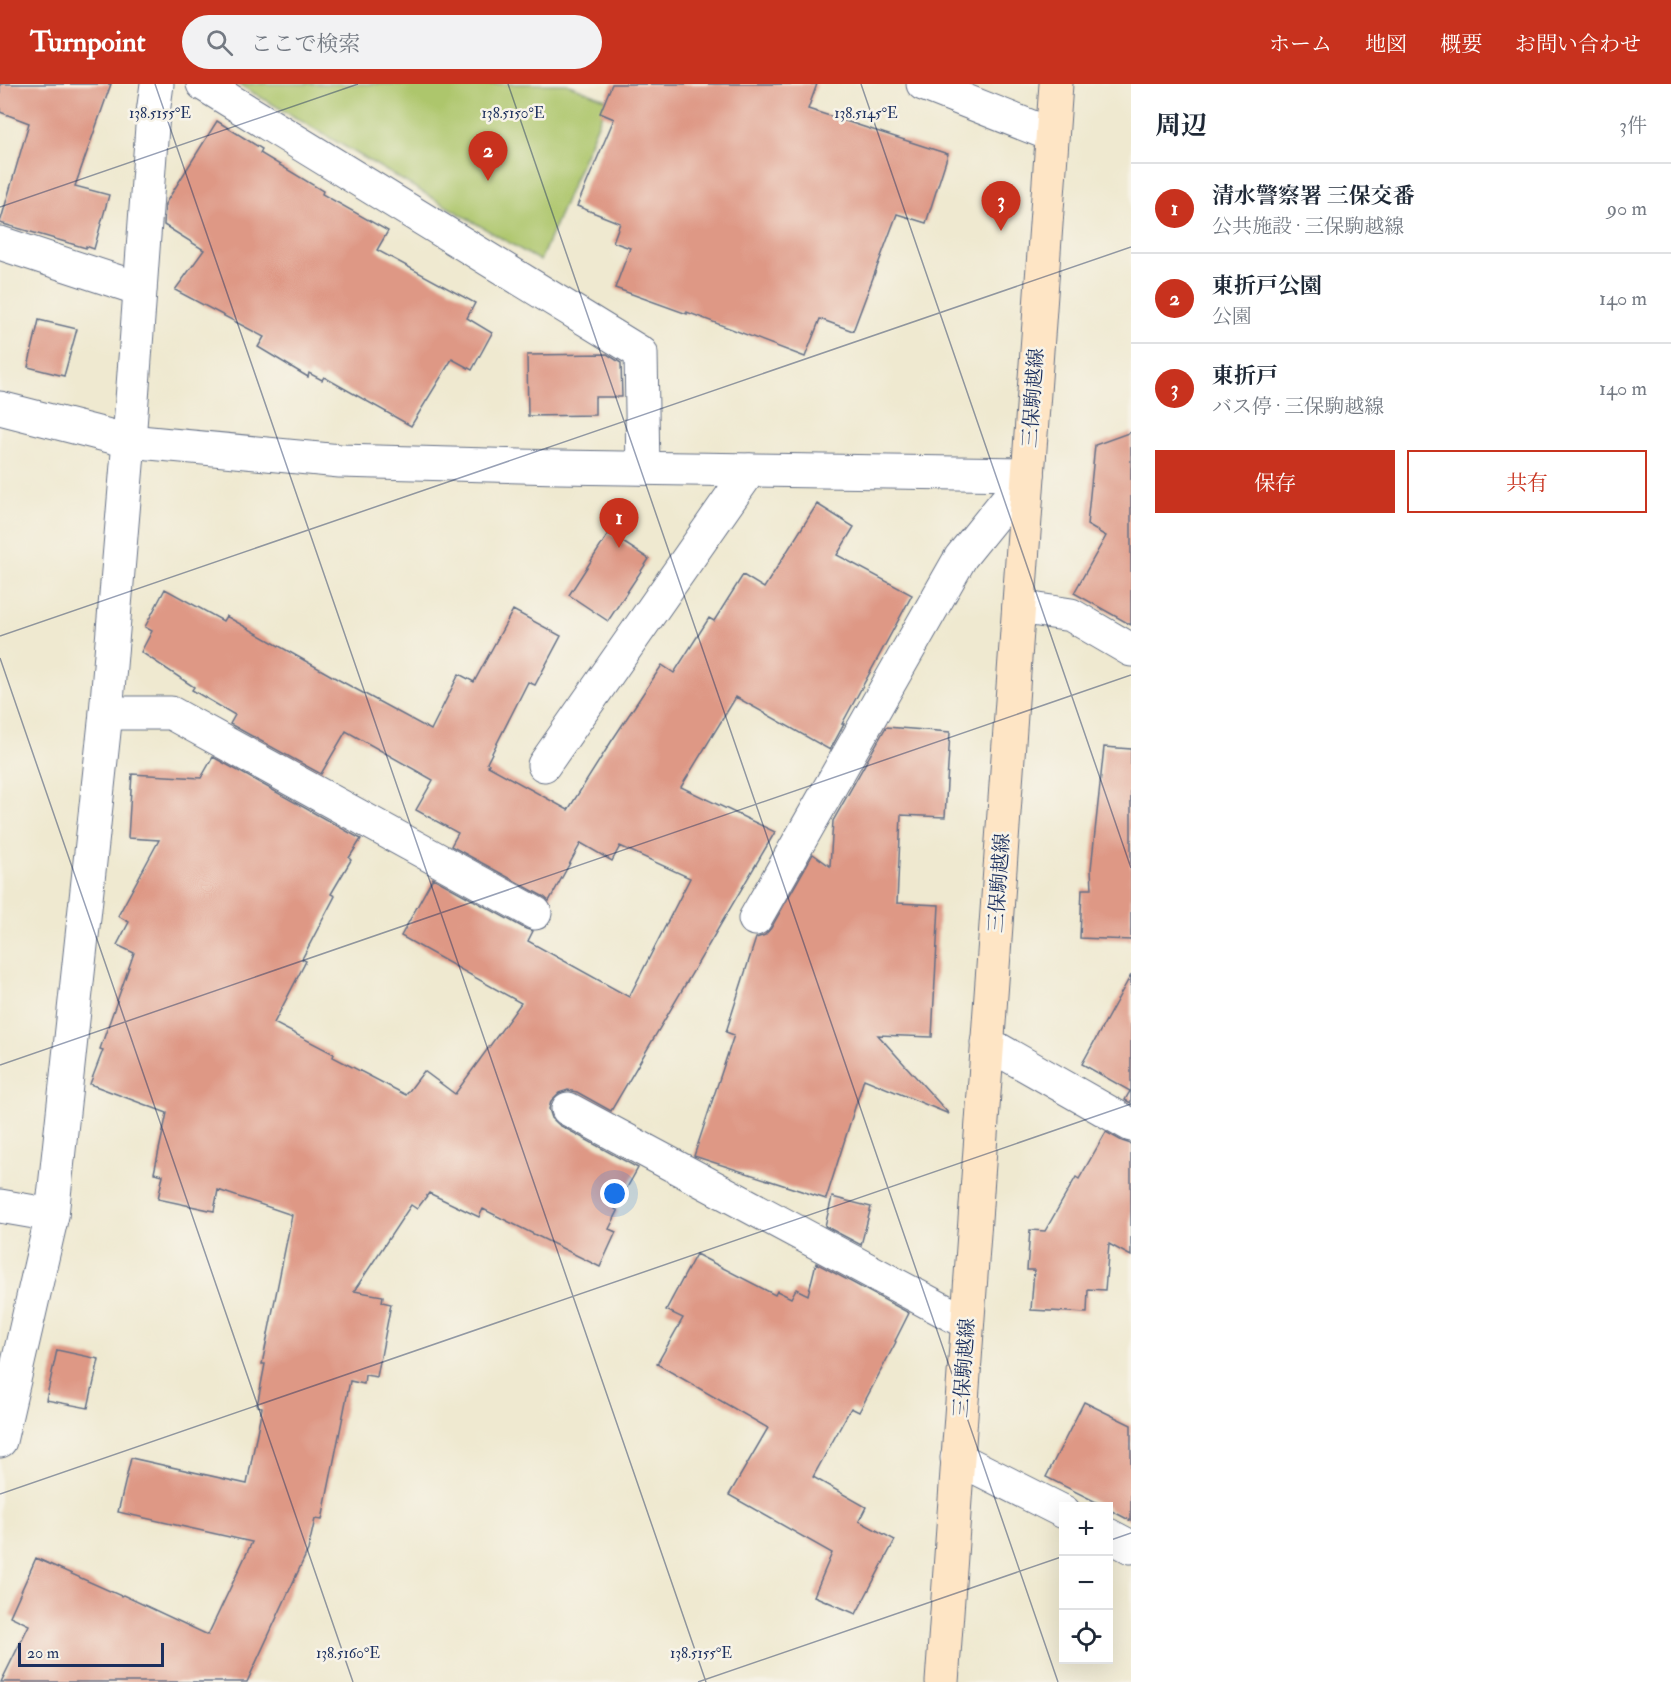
<!DOCTYPE html>
<html lang="ja">
<head>
<meta charset="utf-8">
<style>
  :root { --surface:#fff; --page:#f2f2f3; --text:#1f2937; --muted:#747a83; --line:#e0e1e3; --accent:#c8321e }
  body { margin:0; font-family:"IM FELL Double Pica","Noto Serif JP",serif; background:var(--page); color:var(--text) }
  .controls { position:absolute; right:18px; bottom:18px; display:grid; overflow:hidden; border-radius:0px; box-shadow:0 6px 24px #0002 }
  .controls button { width:54px; height:54px; display:grid; place-items:center; padding:0; border:0; border-bottom:2px solid var(--line); background:var(--surface); color:var(--text); font:30px sans-serif }
  .scale { position:absolute; left:18px; bottom:15px; width:146px; box-sizing:border-box; padding-left:6px; border:3px solid #1b2f5e; border-top:0; font-size:16px; line-height:21px; white-space:nowrap; color:#1b2f5e; -webkit-text-stroke:4px #f7f3e8; paint-order:stroke }
  .you { position:absolute; left:615px; top:1110px; width:21px; height:21px; margin:-15px; border:4px solid #fff; border-radius:50%; background:#1a73e8; box-shadow:0 0 0 9px #1a73e833 }
  .badge { display:grid; place-items:center; width:39px; height:39px; border-radius:50%; background:var(--accent); color:#fff; font-size:20px; font-weight:700 }
  .pin { position:absolute; translate:-50% -50px; filter:drop-shadow(0 2px 3px #0008) }
  .pin::after { content:''; position:absolute; top:32px; width:21px; height:18px; background:inherit; clip-path:polygon(0 0,100% 0,50% 100%) }
  .list { margin:0; padding:0; list-style:none }
  h2 { display:flex; justify-content:space-between; align-items:center; height:78px; margin:0; padding:0 24px; font-size:26px }
  h2 small { font-size:20px; font-weight:400; color:var(--muted) }
  .list li { display:grid; grid-template-columns:39px 1fr auto; gap:18px; align-items:center; box-sizing:border-box; height:90px; padding:0 24px; border-top:2px solid var(--line) }
  .list b { display:block; font-size:22px; white-space:nowrap }
  .list p { margin:0; font-size:20px; white-space:nowrap; color:var(--muted) }
  .list em { font-size:20px; font-style:normal; color:var(--muted) }
  .actions { display:flex; gap:12px; padding:18px 24px }
  .actions a { flex:1; padding:14px 0; border:2px solid var(--accent); border-radius:0px; text-align:center; font-size:21px; color:var(--accent) }
  .actions .main { background:var(--accent); color:#fff }
  .icon { flex:none; width:33px; height:33px; fill:none; stroke:currentColor; stroke-width:2; stroke-linecap:round; stroke-linejoin:round }
  .map { position:relative; flex:none; width:1131px; height:1598px; overflow:hidden }
  header { display:flex; align-items:center; gap:36px; box-sizing:border-box; height:84px; padding:0 30px; background:var(--accent); color:#fff }
  header strong { font-size:28px }
  nav { display:flex; gap:33px; margin-inline-start:auto; font-size:21px }
  .search { width:420px; height:54px; background:var(--page); display:flex; align-items:center; gap:15px; box-sizing:border-box; padding:0 21px; border-radius:33px; color:var(--muted); font-size:22px }
  main { display:flex }
  aside { flex:1; background:var(--surface) }
  .map>svg:first-child { display:block }
  .green { fill:#adc66c; stroke:#647a65; stroke-width:1.5 }
  .building { fill:#de9885 }
  .lines { fill:none; stroke-linecap:round; stroke-linejoin:round }
  .minor-casing { stroke:#657086; stroke-width:35 }
  .tertiary-casing { stroke:#657086; stroke-width:35 }
  .secondary-casing { stroke:#657086; stroke-width:35 }
  .minor { stroke:#fff; stroke-width:33 }
  .tertiary { stroke:#fff; stroke-width:33 }
  .secondary { stroke:#fee5c5; stroke-width:33 }
  .ticks { fill:none; stroke:#1b2f5e; stroke-width:1.5; stroke-opacity:0.45 }
  .labels { text-anchor:middle; dominant-baseline:central; stroke-width:5; stroke-linejoin:round; paint-order:stroke }
  .street-label { font-size:20px; fill:#1b2f5e; stroke:#f7f3e8 }
  .ticks-label { font-size:15px; text-anchor:middle; fill:#1b2f5e; stroke:#f7f3e8; stroke-width:5; stroke-linejoin:round; paint-order:stroke }
</style>
</head>
<body>
<header>
<strong>Turnpoint</strong>
<div class="search"><svg class="icon" aria-label="search" viewBox="0 0 24 24"><circle cx="10" cy="10" r="6"/><path d="M15 15l6 6"/></svg>ここで検索</div>
<nav><a>ホーム</a><a>地図</a><a>概要</a><a>お問い合わせ</a></nav>
</header>
<main>
<div class="map">
<svg width="1131" height="1598" viewBox="0 0 1131 1598">
  <rect width="100%" height="100%" fill="#f7f3e8"/>
  <filter id="ink" filterUnits="userSpaceOnUse"><feTurbulence type="fractalNoise" baseFrequency=".0167" numOctaves="2"/><feDisplacementMap in="SourceGraphic" scale="12" xChannelSelector="R" yChannelSelector="G"/><feConvolveMatrix kernelMatrix="1 2 1 2 8 2 1 2 1" color-interpolation-filters="sRGB"/></filter>
  <filter id="wash" filterUnits="userSpaceOnUse"><feTurbulence type="fractalNoise" baseFrequency=".008" numOctaves="4" result="noise"/><feDisplacementMap in="SourceGraphic" scale="24" xChannelSelector="R" yChannelSelector="G"/><feGaussianBlur stdDeviation="1.35" result="paint"/><feColorMatrix in="noise" values="0 0 0 0 0 0 0 0 0 0 0 0 0 0 0 0 0 1.4 0 .05"/><feComposite in="paint" operator="in"/></filter>
  <g filter="url(#wash)">
    <rect width="100%" height="100%" fill="#efe9d0"/>
    <path class="green" d="M 238,0 L 567,0 L 608,16 L 540,177 Z"/>
    <g id="blocks">
      <g class="building">
        <path d="M 0,0 L 111,0 L 75,102 L 109,111 L 94,165 L 86,162 L 86,164 L 0,139 L 29,39 L 0,28 Z"/>
        <path d="M 612,0 L 817,0 L 808,25 L 948,70 L 926,139 L 897,130 L 853,247 L 820,235 L 805,273 L 687,228 L 687,230 L 615,204 L 630,164 L 613,158 L 620,139 L 577,122 L 614,35 L 600,29 Z"/>
        <path d="M 217,37 L 262,65 L 260,69 L 323,107 L 322,110 L 388,147 L 377,166 L 475,219 L 467,234 L 492,249 L 472,286 L 452,275 L 411,342 L 324,293 L 322,296 L 309,289 L 308,293 L 258,263 L 264,253 L 175,206 L 204,166 L 164,141 L 165,120 Z"/>
        <path d="M 39,236 L 77,245 L 64,292 L 28,283 Z"/>
        <path d="M 607,270 L 621,279 L 622,313 L 595,313 L 595,331 L 528,332 L 527,271 Z"/>
        <path d="M 1131,348 L 1131,541 L 1074,509 L 1106,452 L 1087,441 L 1095,361 Z"/>
        <path d="M 817,420 L 854,443 L 837,471 L 912,511 L 842,640 L 844,640 L 830,666 L 736,613 L 681,703 L 775,748 L 611,1027 L 577,1008 L 568,1006 L 559,1009 L 551,1017 L 549,1025 L 552,1034 L 559,1041 L 638,1084 L 615,1125 L 618,1127 L 609,1145 L 616,1148 L 600,1183 L 483,1125 L 479,1133 L 429,1109 L 417,1125 L 411,1121 L 354,1207 L 383,1212 L 382,1218 L 391,1220 L 377,1293 L 365,1291 L 364,1300 L 350,1297 L 322,1436 L 315,1435 L 308,1466 L 247,1598 L 1,1598 L 29,1541 L 10,1532 L 36,1474 L 121,1512 L 123,1511 L 208,1551 L 252,1458 L 118,1428 L 131,1374 L 247,1400 L 262,1323 L 257,1322 L 265,1280 L 262,1280 L 292,1131 L 218,1106 L 214,1127 L 158,1115 L 163,1091 L 154,1089 L 167,1029 L 90,1000 L 103,966 L 100,965 L 134,869 L 117,861 L 129,838 L 118,832 L 159,756 L 128,754 L 132,690 L 201,694 L 213,673 L 361,755 L 349,774 L 351,776 L 331,810 L 335,812 L 302,875 L 306,877 L 274,939 L 334,970 L 333,973 L 406,1011 L 424,987 L 455,1010 L 521,919 L 401,852 L 433,794 L 526,845 L 533,847 L 528,857 L 629,913 L 690,794 L 620,762 L 612,777 L 581,759 L 549,817 L 544,813 L 451,762 L 458,749 L 416,726 L 433,696 L 346,647 L 321,690 L 230,640 L 235,631 L 192,606 L 194,603 L 141,568 L 152,547 L 145,543 L 165,505 L 223,537 L 226,532 L 339,596 L 431,646 L 459,590 L 474,598 L 513,526 L 561,552 L 535,601 L 528,598 L 487,679 L 489,680 L 488,682 L 568,726 L 611,658 L 662,581 L 674,589 L 709,534 L 714,537 L 743,491 L 764,504 Z"/>
        <path d="M 609,449 L 649,475 L 608,537 L 569,511 Z"/>
        <path d="M 886,643 L 950,648 L 945,733 L 901,731 L 897,819 L 939,821 L 932,953 L 878,951 L 949,1030 L 864,995 L 826,1115 L 694,1072 L 734,951 L 726,948 L 756,854 L 765,851 L 771,844 L 813,770 L 830,782 L 833,737 Z"/>
        <path d="M 1104,663 L 1131,665 L 1131,856 L 1080,854 L 1082,805 L 1092,805 L 1091,785 Z"/>
        <path d="M 1131,891 L 1131,1019 L 1125,1016 L 1130,1007 L 1082,980 Z"/>
        <path d="M 1106,1048 L 1122,1057 L 1131,1060 L 1131,1172 L 1109,1160 L 1105,1206 L 1088,1205 L 1087,1229 L 1031,1226 L 1034,1186 L 1027,1186 L 1030,1146 L 1045,1147 L 1076,1093 L 1079,1095 Z"/>
        <path d="M 832,1113 L 871,1123 L 861,1161 L 825,1142 Z"/>
        <path d="M 696,1170 L 775,1211 L 777,1207 L 791,1214 L 796,1205 L 808,1211 L 816,1179 L 909,1229 L 895,1257 L 896,1258 L 859,1328 L 851,1324 L 813,1393 L 866,1423 L 859,1437 L 895,1456 L 856,1530 L 814,1512 L 832,1469 L 729,1411 L 768,1344 L 657,1280 L 683,1234 L 666,1226 Z"/>
        <path d="M 57,1266 L 99,1275 L 88,1324 L 46,1316 Z"/>
        <path d="M 1084,1318 L 1131,1341 L 1131,1437 L 1108,1425 L 1108,1422 L 1104,1422 L 1046,1393 Z"/>
      </g>
    </g>
  </g>
  <g filter="url(#ink)">
    <use href="#blocks" fill-opacity="0" stroke="#657086" stroke-width="1.5"/>
    <g class="lines">
      <defs>
        <g id="minor">
          <path d="M 203,0 L 641,269 L 643,384"/>
          <path d="M 923,0 L 1052,51"/>
          <path d="M 0,159 L 140,205"/>
          <path d="M 129,357 L 153,29 L 157,0"/>
          <path d="M 1019,523 L 1071,531 L 1131,566"/>
          <path d="M 106,629 L 171,629 L 535,829"/>
          <path d="M 544,681 L 750,386"/>
          <path d="M 755,835 L 961,473 L 1028,390"/>
          <path d="M 987,959 L 1131,1041"/>
          <path d="M 568,1025 L 967,1239"/>
          <path d="M 0,1122 L 52,1131"/>
          <path d="M 957,1374 L 1064,1428"/>
          <path d="M 1108,1451 L 1131,1463"/>
        </g>
        <g id="tertiary">
          <path d="M 0,324 L 129,357 L 340,377 L 559,383 L 1028,390"/>
          <path d="M 0,1357 L 52,1131 L 106,629 L 129,357"/>
        </g>
        <path id="secondary" d="M 942,1598 L 1056,0"/>
      </defs>
      <use href="#minor" class="minor-casing"/>
      <use href="#tertiary" class="tertiary-casing"/>
      <use href="#secondary" class="secondary-casing"/>
      <use href="#minor" class="minor"/>
      <use href="#tertiary" class="tertiary"/>
      <use href="#secondary" class="secondary"/>
    </g>
  </g>
  <path class="ticks" d="M 155,0 L 706,1598M 508,0 L 1058,1598M 861,0 L 1131,784M 0,123 L 358,0M 0,552 L 1131,163M 0,574 L 353,1598M 0,981 L 1131,591M 0,1410 L 1131,1020M 1108,1457 L 1131,1449M 698,1598 L 1064,1472"/>
  <g class="labels">
    <g class="street-label">
      <text transform="translate(1033 314) rotate(-86)">三保駒越線</text>
      <text transform="translate(999 799) rotate(-86)">三保駒越線</text>
      <text transform="translate(964 1284) rotate(-86)">三保駒越線</text>
    </g>
  </g>
  <g class="ticks-label">
    <text x="866" y="34">138.5145°E</text>
    <text x="160" y="34">138.5155°E</text>
    <text x="513" y="34">138.5150°E</text>
    <text x="348" y="1574">138.5160°E</text>
    <text x="701" y="1574">138.5155°E</text>
  </g>
</svg>
<div class="controls">
<button>+</button>
<button>−</button>
<button><svg class="icon" aria-label="locate" viewBox="0 0 24 24"><circle cx="12" cy="12" r="6"/><path d="M12 2v4M12 18v4M2 12h4M18 12h4"/></svg></button>
</div>
<div class="scale">20 m</div>
<div class="you"></div>
<div class="pin badge" style="left:619px;top:464px">1</div>
<div class="pin badge" style="left:488px;top:97px">2</div>
<div class="pin badge" style="left:1001px;top:147px">3</div>
</div>
<aside>
<h2>周辺<small>3件</small></h2>
<ul class="list">
<li><span class="badge">1</span><div><b>清水警察署 三保交番</b><p>公共施設 · 三保駒越線</p></div><em>90 m</em></li>
<li><span class="badge">2</span><div><b>東折戸公園</b><p>公園</p></div><em>140 m</em></li>
<li><span class="badge">3</span><div><b>東折戸</b><p>バス停 · 三保駒越線</p></div><em>140 m</em></li>
</ul>
<div class="actions"><a class="main">保存</a><a>共有</a></div>
</aside>
</main>
</body>
</html>
